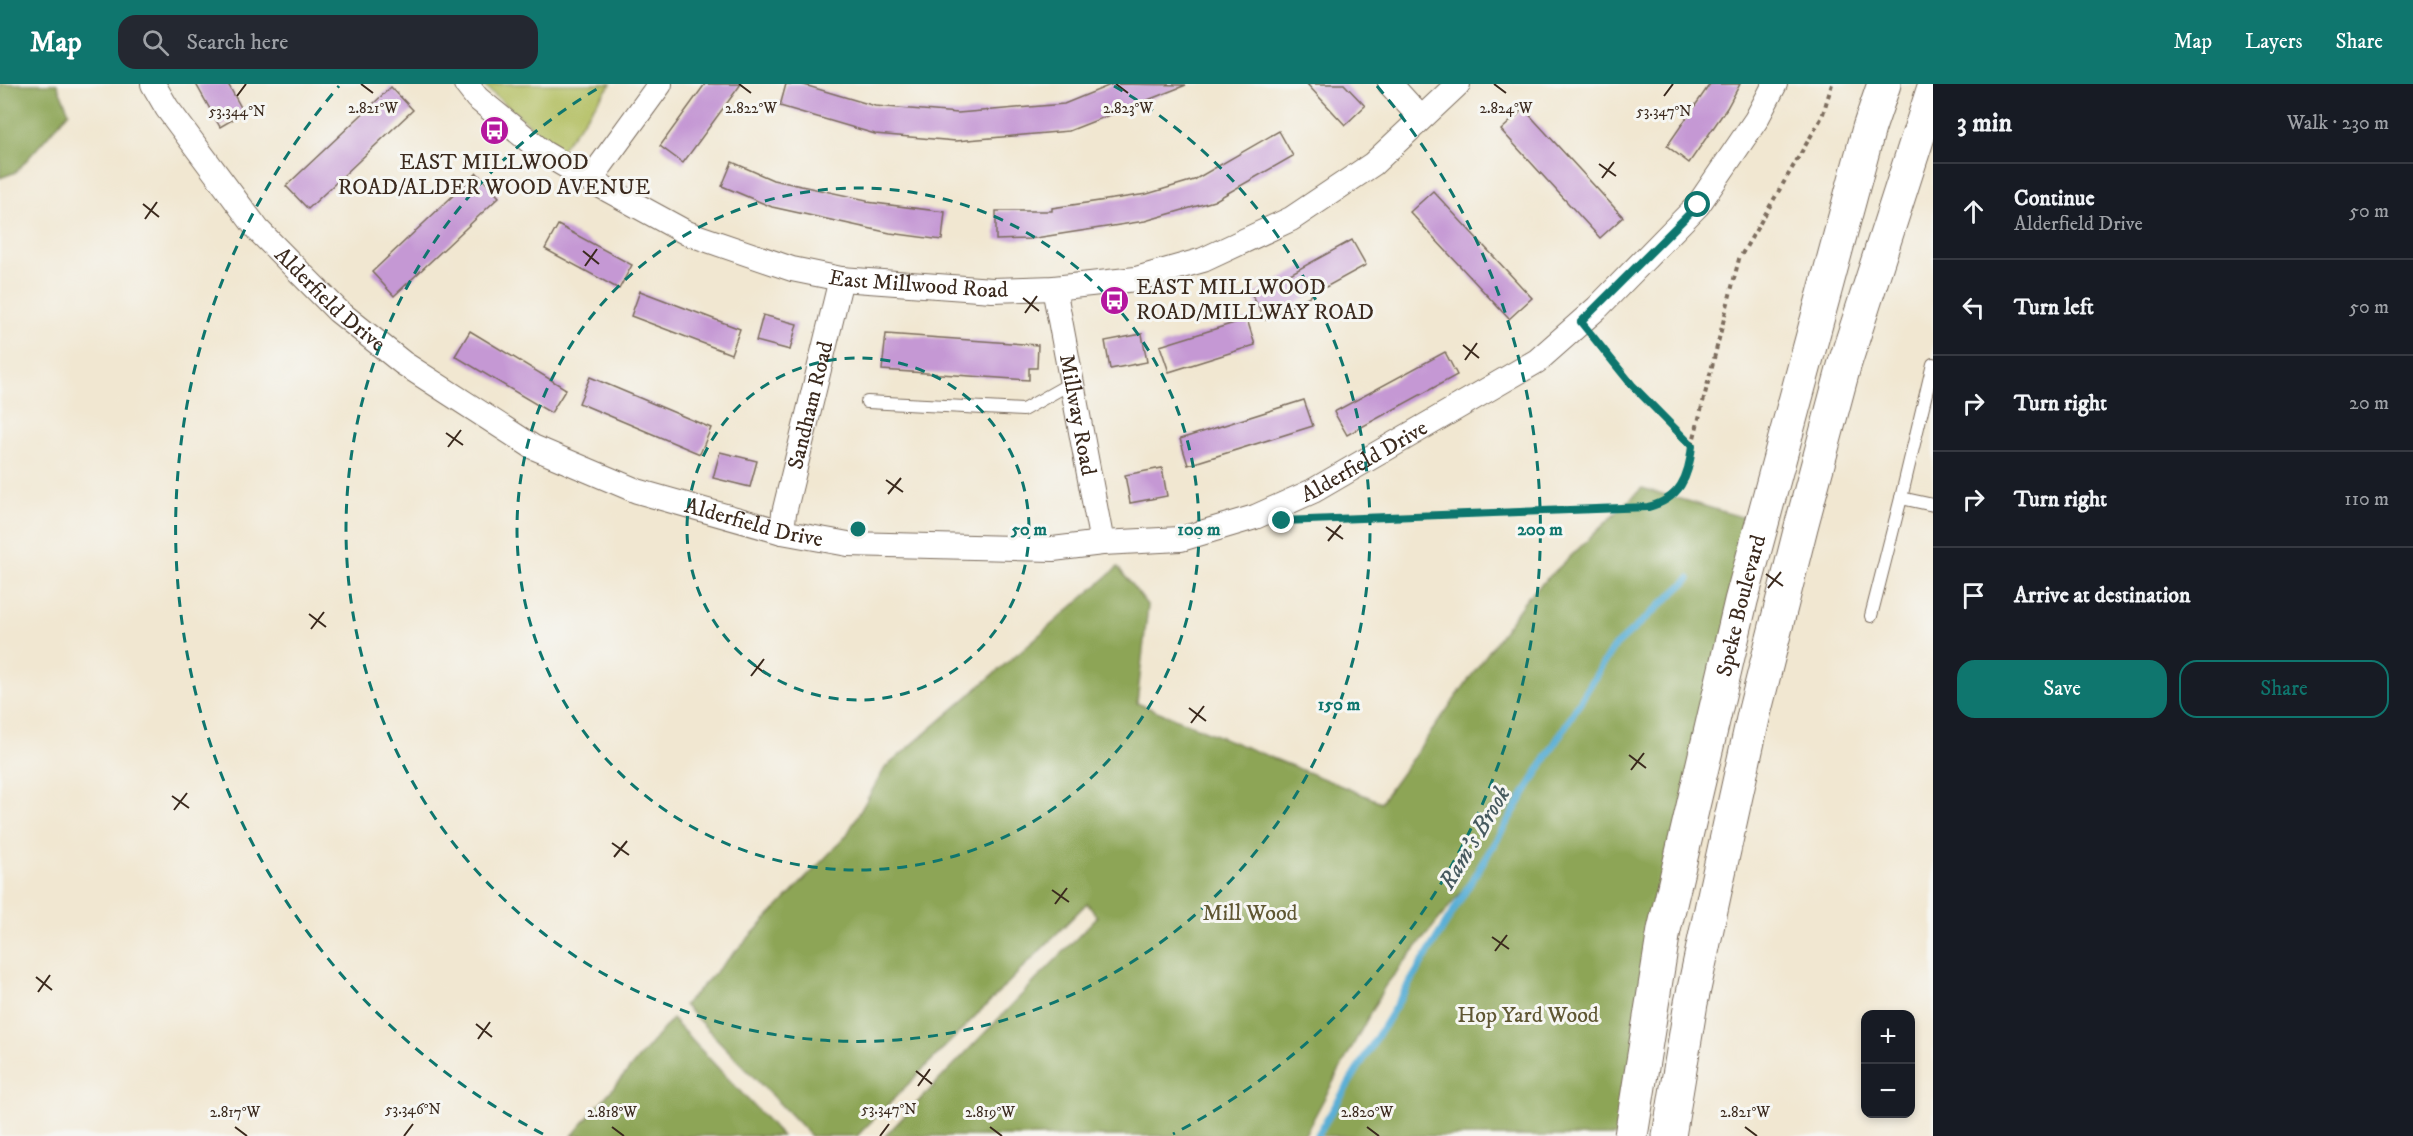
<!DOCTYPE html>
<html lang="en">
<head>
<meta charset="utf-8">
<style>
  :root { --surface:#171b24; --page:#242831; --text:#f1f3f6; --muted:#9ea1a6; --line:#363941; --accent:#0f766e }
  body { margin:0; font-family:"IM FELL DW Pica",serif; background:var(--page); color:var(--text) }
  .controls { position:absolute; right:18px; bottom:18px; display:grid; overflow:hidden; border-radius:12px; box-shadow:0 3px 9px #0003 }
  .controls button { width:54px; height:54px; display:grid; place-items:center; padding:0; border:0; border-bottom:2px solid var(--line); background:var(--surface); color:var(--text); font:30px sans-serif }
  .stop { position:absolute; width:18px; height:18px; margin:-14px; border:4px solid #0f766e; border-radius:50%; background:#fff }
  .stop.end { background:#0f766e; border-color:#fff; box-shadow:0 2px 6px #0008 }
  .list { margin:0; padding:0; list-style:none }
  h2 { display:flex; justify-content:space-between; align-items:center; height:78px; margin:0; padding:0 24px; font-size:26px }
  h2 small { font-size:20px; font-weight:400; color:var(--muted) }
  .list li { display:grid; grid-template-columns:39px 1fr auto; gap:18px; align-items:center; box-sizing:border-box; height:96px; padding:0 24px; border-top:2px solid var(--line) }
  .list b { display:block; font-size:22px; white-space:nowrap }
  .list p { margin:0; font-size:20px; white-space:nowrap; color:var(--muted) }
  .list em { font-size:20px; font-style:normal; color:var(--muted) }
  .actions { display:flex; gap:12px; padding:18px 24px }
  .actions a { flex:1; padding:14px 0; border:2px solid var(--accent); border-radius:18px; text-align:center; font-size:21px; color:var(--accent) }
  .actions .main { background:var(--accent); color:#fff }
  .icon { flex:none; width:33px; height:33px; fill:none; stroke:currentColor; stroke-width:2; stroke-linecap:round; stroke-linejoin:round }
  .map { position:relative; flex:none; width:1933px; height:1052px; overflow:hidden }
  header { display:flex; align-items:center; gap:36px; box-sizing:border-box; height:84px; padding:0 30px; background:var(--accent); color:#fff }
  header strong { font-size:28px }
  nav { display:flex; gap:33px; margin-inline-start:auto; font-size:21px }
  .search { width:420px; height:54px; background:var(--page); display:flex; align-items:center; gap:15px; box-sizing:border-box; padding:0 21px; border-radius:18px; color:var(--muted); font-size:22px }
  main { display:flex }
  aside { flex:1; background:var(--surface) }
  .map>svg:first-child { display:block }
  .green { fill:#b2be60; stroke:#76743f; stroke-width:1.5 }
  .forest { fill:#8da556; stroke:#64683a; stroke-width:1.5 }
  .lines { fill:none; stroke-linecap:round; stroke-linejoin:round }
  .stream { stroke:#5aafd6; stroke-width:7 }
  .building { fill:#c598d4 }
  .service-casing { stroke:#7b6c5d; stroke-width:14 }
  .minor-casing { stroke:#7b6c5d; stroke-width:26 }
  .trunk-casing { stroke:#7b6c5d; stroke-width:35 }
  .path { stroke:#7b6c5d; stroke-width:4; stroke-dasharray:4.5 4.5; stroke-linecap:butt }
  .service { stroke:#fff; stroke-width:12 }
  .minor { stroke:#fff; stroke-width:24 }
  .trunk { stroke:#fff; stroke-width:33 }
  .route { stroke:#0f766e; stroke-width:8 }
  .ticks { fill:none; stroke:#3b2a1e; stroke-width:2 }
  .ring { fill:none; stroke:#0f766e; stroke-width:3; stroke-dasharray:10 8 }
  .labels { text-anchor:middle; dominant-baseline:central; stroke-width:6; stroke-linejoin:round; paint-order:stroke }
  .poi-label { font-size:22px; fill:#3b2a1e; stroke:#f6f6f2 }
  .street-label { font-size:22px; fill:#3b2a1e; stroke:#f6f6f2 }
  .park-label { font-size:22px; fill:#5f5632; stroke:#f6f6f2 }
  .water-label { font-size:24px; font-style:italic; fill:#46595e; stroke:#f6f6f2 }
  .ticks-label { font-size:15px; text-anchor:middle; fill:#3b2a1e; stroke:#f6f6f2; stroke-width:6; stroke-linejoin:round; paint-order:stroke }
  .centre { fill:#0f766e; stroke:#f6f6f2; stroke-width:3 }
  .ring-label { font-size:18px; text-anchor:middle; font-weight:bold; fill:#0f766e; stroke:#f6f6f2; stroke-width:6; stroke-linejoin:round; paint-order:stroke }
</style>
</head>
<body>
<header>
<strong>Map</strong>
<div class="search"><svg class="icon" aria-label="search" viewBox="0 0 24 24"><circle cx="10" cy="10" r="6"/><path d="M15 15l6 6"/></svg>Search here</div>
<nav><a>Map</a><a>Layers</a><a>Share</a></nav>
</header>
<main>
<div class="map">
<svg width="1933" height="1052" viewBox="0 0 1933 1052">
  <rect width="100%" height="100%" fill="#f6f6f2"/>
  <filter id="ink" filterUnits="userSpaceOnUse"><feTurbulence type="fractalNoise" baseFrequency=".0167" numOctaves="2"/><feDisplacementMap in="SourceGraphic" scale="12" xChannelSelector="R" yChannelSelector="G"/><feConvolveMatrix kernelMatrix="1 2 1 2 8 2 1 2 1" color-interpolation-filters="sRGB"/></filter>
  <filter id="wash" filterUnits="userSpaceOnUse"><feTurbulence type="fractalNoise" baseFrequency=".008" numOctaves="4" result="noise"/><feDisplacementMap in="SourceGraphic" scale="24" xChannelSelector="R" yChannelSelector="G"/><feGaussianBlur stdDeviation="1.35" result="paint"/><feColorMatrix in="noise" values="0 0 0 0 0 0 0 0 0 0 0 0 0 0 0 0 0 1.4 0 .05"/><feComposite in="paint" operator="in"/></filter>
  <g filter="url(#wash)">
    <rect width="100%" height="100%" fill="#f1e7d1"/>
    <path class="green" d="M 482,0 L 611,0 L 560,67 Z"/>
    <g class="forest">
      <path d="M 0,0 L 57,0 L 69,28 L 16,88 L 0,94 Z"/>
      <path d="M 1642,404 L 1745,434 L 1741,517 L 1624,1052 L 1317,1052 L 1470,797 L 1385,902 L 1304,1052 L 885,1052 L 1097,833 L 1087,819 L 857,1052 L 811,1052 L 684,921 L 846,752 L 885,684 L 1118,483 L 1148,522 L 1137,619 L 1381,718 L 1527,514 Z"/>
      <path d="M 672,935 L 782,1052 L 572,1052 Z"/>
    </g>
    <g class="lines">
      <path class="stream" d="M 1317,1052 L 1612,565 L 1689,495"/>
    </g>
    <g id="blocks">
      <g class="building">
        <path d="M 196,0 L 228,0 L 244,29 L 220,43 Z"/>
        <path d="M 705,0 L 741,0 L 683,79 L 660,62 Z"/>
        <path d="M 786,0 L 801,0 L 875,22 L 958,29 L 1064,20 L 1113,0 L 1186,1 L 1069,47 L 956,57 L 875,50 L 780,22 Z"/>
        <path d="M 1307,0 L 1344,0 L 1365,22 L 1345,41 Z"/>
        <path d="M 1710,0 L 1740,0 L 1727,24 L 1689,79 L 1667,62 Z"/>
        <path d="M 391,3 L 413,26 L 308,125 L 286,102 Z"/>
        <path d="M 1524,25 L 1623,133 L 1600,154 L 1501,46 Z"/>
        <path d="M 1279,47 L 1293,72 L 1214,117 L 1145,137 L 1029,155 L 996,156 L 996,127 L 1052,127 L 1052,124 L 1147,110 L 1194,96 Z"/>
        <path d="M 732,78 L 773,96 L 867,116 L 867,118 L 945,128 L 942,156 L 890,149 L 772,123 L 722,102 Z"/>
        <path d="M 477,89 L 499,113 L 394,212 L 372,188 Z"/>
        <path d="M 1433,107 L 1532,214 L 1509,235 L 1410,128 Z"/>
        <path d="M 558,141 L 632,181 L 619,205 L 545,165 Z"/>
        <path d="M 1352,156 L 1366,181 L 1266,236 L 1252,211 Z"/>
        <path d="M 640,207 L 740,245 L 731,270 L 631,232 Z"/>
        <path d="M 763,231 L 797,240 L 790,266 L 756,257 Z"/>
        <path d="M 1247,235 L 1255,261 L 1169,288 L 1160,262 Z"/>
        <path d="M 470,247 L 566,305 L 551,329 L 455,272 Z"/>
        <path d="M 886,250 L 1038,261 L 1037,284 L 1029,284 L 1029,296 L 882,286 Z"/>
        <path d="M 1142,250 L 1147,278 L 1110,285 L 1105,257 Z"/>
        <path d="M 1445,268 L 1457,291 L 1347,351 L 1334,328 Z"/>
        <path d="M 590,293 L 711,344 L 700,370 L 579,319 Z"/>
        <path d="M 1304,316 L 1313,342 L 1188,381 L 1180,355 Z"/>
        <path d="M 720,368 L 757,377 L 750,403 L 713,394 Z"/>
        <path d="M 1162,384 L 1167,412 L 1130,419 L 1125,391 Z"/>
      </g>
    </g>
  </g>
  <g filter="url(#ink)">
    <use href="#blocks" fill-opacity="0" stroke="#7b6c5d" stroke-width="1.5"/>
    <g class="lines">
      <defs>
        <g id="service">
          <path d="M 1933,280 L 1901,414 L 1933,421"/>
          <path d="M 867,318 L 1023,326 L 1071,299"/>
          <path d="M 1871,532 L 1901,414"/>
        </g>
        <g id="minor">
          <path id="s1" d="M 153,0 L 167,24 L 258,146 L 338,227 L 403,279 L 533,363 L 637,407 L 782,448 L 848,460 L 1053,465 L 1102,459 L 1181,455 L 1255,433 L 1313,407 L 1537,277 L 1597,224 L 1698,121 L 1756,36 L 1775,0"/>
          <path id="s2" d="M 466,0 L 477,14 L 544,69 L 590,96 L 687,149 L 792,185 L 841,195 L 992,206 L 1054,204 L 1136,195 L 1203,176 L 1291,135 L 1373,80 L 1458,0"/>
          <path d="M 1390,0 L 1421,34"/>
          <path d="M 590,96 L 660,0"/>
          <path id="s3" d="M 1054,204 L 1102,459"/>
          <path id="s4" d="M 782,448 L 784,429 L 841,195"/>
        </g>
        <g id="trunk">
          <path id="s5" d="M 1631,1052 L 1664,846 L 1741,517 L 1869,44 L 1884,0"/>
          <path d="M 1669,1052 L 1691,919 L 1715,807 L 1754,630 L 1801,443 L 1844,282 L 1933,6"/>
        </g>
      </defs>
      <use href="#service" class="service-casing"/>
      <use href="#minor" class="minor-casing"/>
      <use href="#trunk" class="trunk-casing"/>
      <g class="path">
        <path d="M 1594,254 L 1632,301 L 1692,362"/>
        <path d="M 1307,436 L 1649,423 C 1680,415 1689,393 1692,362 L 1739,175 L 1822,33 L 1832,0"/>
      </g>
      <use href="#service" class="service"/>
      <use href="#minor" class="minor"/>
      <use href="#trunk" class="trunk"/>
    </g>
  </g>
  <g class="lines" filter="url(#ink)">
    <path class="route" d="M 1282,437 L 1648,423 C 1680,415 1689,393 1692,362 L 1632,301 L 1581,238 L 1698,121"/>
  </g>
  <path class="ticks" d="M 361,0 L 373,9M 739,0 L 751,9M 1116,0 L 1128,9M 1494,0 L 1506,9M 237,12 L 246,0M 1664,12 L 1673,0M 1599,80 L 1616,92M 1602,94 L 1614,78M 143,120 L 159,133M 145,135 L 157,118M 583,167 L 599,180M 585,182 L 597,165M 1023,214 L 1039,227M 1025,229 L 1037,212M 1463,261 L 1479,274M 1465,276 L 1477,259M 446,349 L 463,361M 448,363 L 461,346M 886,396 L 903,408M 888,410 L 901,394M 1326,443 L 1343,455M 1328,457 L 1341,441M 1766,490 L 1783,502M 1768,504 L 1781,488M 309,530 L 326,543M 311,545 L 324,528M 749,577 L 766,590M 751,592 L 764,575M 1189,624 L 1206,637M 1191,639 L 1204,622M 1629,671 L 1646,684M 1631,686 L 1644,669M 172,712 L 189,724M 174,726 L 187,709M 612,759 L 629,771M 614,773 L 627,757M 1052,806 L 1069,818M 1055,820 L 1067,804M 1492,853 L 1509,865M 1495,867 L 1507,851M 36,893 L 52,906M 38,908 L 50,891M 476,940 L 492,953M 478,955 L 490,938M 916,987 L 932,1000M 918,1002 L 930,985M 235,1043 L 247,1052M 612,1043 L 624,1052M 990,1043 L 1002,1052M 1367,1043 L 1379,1052M 1745,1043 L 1757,1052M 404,1052 L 413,1040M 880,1052 L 889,1040"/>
  <g class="ring">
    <circle cx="858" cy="445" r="171"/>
    <circle cx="858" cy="445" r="341"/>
    <path d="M1114 2A512 512 0 1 1 602 2"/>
    <path d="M543 1050A682 682 0 0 1 339 2M1377 2A682 682 0 0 1 1173 1050"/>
  </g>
  <defs>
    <symbol id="bus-disc" viewBox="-11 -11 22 22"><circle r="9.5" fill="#b5179e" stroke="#f6f6f2"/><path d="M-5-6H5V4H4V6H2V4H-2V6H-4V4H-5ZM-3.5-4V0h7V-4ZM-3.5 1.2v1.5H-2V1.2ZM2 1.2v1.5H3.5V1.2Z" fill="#fff"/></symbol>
  </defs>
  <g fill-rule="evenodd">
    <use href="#bus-disc" x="478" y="30" width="33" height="33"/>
    <use href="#bus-disc" x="1098" y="200" width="33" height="33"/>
  </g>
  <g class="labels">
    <g class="poi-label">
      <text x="494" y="78">EAST MILLWOOD<tspan x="494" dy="25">ROAD/ALDER WOOD AVENUE</tspan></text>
      <text x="1136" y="203" text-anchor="start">EAST MILLWOOD<tspan x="1136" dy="25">ROAD/MILLWAY ROAD</tspan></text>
    </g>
    <g class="street-label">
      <text stroke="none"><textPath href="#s2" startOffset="507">East Millwood Road</textPath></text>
      <text stroke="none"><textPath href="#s1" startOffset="280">Alderfield Drive</textPath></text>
      <text stroke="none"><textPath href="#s4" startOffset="130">Sandham Road</textPath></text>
      <text stroke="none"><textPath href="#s3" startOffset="129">Millway Road</textPath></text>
      <text stroke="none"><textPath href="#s1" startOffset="1396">Alderfield Drive</textPath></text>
      <text stroke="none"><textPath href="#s1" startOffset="766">Alderfield Drive</textPath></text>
      <text stroke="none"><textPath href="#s5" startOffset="542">Speke Boulevard</textPath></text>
    </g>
    <g class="park-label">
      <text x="1250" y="829">Mill Wood</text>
      <text x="1528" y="931">Hop Yard Wood</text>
    </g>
    <g class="water-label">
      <text transform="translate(1475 754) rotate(-59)">Ram's Brook</text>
    </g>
  </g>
  <g class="ticks-label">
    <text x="373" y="29">2.821°W</text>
    <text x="751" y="29">2.822°W</text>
    <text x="1506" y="29">2.824°W</text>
    <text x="1128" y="29">2.823°W</text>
    <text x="237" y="32">53.344°N</text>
    <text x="1664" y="32">53.347°N</text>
    <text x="413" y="1030">53.346°N</text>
    <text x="889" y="1030">53.347°N</text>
    <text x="235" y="1033">2.817°W</text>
    <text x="612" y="1033">2.818°W</text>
    <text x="990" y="1033">2.819°W</text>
    <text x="1367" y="1033">2.820°W</text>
    <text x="1745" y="1033">2.821°W</text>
  </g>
  <circle cx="858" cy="445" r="9" class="centre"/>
  <g class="ring-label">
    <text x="1029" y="451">50 m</text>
    <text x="1199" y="451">100 m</text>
    <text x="1540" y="451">200 m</text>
    <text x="1339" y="626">150 m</text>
  </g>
</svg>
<div class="controls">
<button>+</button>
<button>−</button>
</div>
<div class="stop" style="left:1698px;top:121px"></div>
<div class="stop end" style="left:1282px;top:437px"></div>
</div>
<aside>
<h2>3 min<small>Walk · 230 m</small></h2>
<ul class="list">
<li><svg class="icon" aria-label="ahead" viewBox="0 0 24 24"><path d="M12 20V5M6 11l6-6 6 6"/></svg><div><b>Continue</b><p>Alderfield Drive</p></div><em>50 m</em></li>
<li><svg class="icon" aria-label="left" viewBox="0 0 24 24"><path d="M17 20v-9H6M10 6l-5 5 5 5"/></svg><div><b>Turn left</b></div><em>50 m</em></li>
<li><svg class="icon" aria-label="right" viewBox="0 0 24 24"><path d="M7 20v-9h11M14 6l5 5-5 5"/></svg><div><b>Turn right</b></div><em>20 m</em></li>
<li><svg class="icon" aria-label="right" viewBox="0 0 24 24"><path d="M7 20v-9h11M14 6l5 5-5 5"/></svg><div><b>Turn right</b></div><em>110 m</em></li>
<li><svg class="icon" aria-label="arrive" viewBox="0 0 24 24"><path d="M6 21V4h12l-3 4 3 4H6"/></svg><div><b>Arrive at destination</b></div></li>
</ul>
<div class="actions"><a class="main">Save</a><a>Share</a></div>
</aside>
</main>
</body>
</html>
